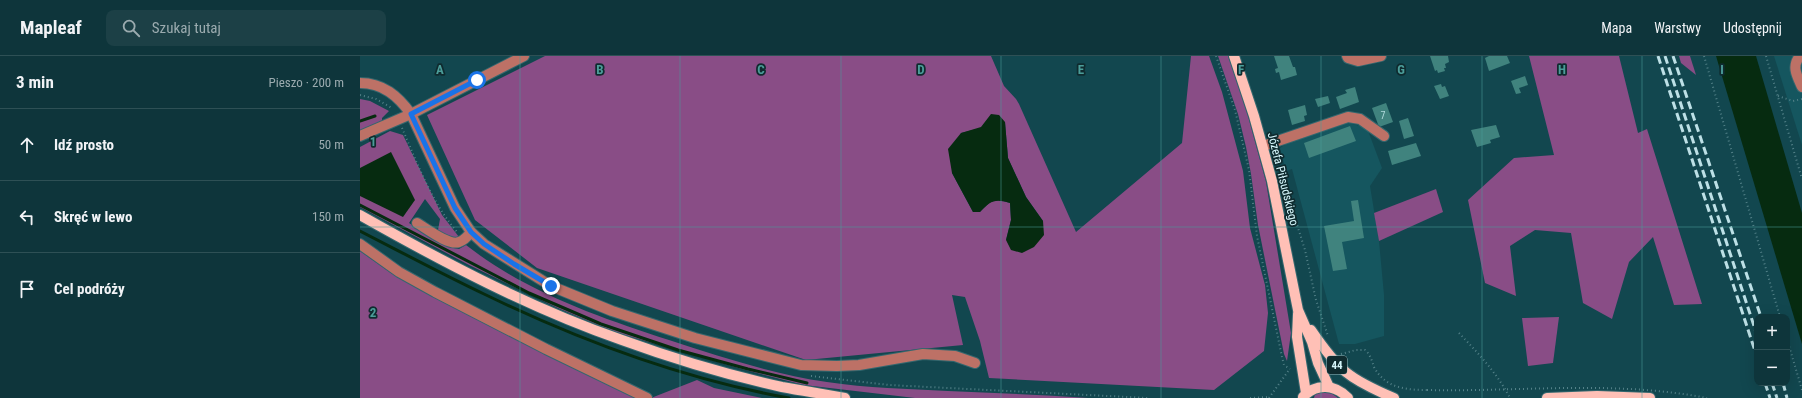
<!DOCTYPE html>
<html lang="pl">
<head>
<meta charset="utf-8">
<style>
  :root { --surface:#0e353b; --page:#1c4046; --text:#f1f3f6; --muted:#9babaf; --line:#2e5055 }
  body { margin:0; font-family:"Roboto Condensed",sans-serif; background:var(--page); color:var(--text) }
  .controls { position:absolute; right:12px; bottom:12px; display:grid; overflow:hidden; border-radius:8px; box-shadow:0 4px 16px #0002 }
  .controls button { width:36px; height:36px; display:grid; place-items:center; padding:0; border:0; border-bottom:1px solid var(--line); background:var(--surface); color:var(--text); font:20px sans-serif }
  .stop { position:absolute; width:12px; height:12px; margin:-9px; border:3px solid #1a73e8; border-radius:50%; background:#fff }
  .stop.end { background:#1a73e8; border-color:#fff; box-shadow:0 1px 4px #0008 }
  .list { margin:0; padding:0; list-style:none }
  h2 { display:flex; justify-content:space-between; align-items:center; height:52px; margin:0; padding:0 16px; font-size:17px }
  h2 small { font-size:13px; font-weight:400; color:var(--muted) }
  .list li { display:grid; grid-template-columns:26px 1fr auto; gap:12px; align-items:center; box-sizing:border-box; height:72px; padding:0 16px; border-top:1px solid var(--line) }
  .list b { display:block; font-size:15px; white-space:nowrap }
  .list em { font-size:13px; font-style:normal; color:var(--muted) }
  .icon { flex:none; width:22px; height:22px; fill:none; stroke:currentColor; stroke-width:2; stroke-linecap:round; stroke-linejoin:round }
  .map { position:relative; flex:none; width:1442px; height:342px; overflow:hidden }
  header { display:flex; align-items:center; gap:24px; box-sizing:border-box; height:56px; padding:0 20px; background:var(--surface); border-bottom:1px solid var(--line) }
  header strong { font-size:19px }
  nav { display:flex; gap:22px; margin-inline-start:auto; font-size:14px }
  .search { width:280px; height:36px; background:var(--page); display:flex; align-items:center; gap:10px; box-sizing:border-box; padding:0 14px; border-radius:8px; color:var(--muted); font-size:15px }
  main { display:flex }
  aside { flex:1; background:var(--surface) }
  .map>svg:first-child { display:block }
  .built { fill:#15565f }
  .green { fill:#894d86; fill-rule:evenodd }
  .water { fill:#062b10 }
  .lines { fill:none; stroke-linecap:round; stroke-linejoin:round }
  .stream { stroke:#062b10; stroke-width:3 }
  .building { fill:#40837e }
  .minor-casing { stroke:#35676e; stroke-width:12 }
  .major-casing { stroke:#35676e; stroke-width:12 }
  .path { stroke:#538188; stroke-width:2; stroke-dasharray:1 3; stroke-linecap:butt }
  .minor { stroke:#bd7166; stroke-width:10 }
  .major { stroke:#ffc0b6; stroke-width:10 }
  .rail { stroke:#bde0e6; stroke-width:3; stroke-dasharray:8 4; stroke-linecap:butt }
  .path-bridge { stroke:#538188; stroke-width:2; stroke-dasharray:1 3; stroke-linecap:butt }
  .route { stroke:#1a73e8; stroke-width:5 }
  .grid { fill:none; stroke:#4b9d99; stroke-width:1; stroke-opacity:0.55 }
  .labels { text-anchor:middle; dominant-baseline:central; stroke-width:3.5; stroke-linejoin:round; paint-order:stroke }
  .number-label { font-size:10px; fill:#b0dadc }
  .shield { fill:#0f2b2f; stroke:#9ababe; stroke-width:1 }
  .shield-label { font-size:11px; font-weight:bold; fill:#d6f7fc }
  .street-label { font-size:12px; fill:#d6f7fc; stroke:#0f2b2f }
  .grid-label { font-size:13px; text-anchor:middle; font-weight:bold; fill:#4b9d99; stroke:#0f2b2f; stroke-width:3.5; stroke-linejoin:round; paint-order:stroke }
</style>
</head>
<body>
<header>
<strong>Mapleaf</strong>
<div class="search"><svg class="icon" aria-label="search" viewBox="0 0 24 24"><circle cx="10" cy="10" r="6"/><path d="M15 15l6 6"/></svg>Szukaj tutaj</div>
<nav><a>Mapa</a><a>Warstwy</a><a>Udostępnij</a></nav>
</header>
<main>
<aside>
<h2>3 min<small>Pieszo · 200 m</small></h2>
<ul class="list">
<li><svg class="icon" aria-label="ahead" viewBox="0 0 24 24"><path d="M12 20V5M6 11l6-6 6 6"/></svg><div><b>Idź prosto</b></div><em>50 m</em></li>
<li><svg class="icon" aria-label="left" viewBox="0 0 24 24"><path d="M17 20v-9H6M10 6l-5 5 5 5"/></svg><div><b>Skręć w lewo</b></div><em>150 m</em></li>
<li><svg class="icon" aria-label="arrive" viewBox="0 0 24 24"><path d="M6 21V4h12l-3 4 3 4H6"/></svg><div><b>Cel podróży</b></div></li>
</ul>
</aside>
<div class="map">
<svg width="1442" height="342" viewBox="0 0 1442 342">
  <rect width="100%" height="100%" fill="#12474f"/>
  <g class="built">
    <path d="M 1414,0 L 1442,0 L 1442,89 Z"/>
    <path d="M 989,67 L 1007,72 L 1022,112 L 1010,130 L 1019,185 L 1024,239 L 1024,280 L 995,288 L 979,288 L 932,113 L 926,115 L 920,92 L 929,86 Z"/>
  </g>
  <g class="green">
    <path d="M 185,0 L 631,0 L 644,30 L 656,43 L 659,48 L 716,176 L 822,87 L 831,0 L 849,0 L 862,36 L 883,115 L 890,172 L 905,229 L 908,257 L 904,295 L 854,334 L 629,322 L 620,285 L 605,241 L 592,239 L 603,289 L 446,304 L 177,212 L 115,164 L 67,59 ZM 645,66 L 648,102 L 666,141 L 683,165 L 646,184 L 651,164 L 650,147 C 634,142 631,144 620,156 L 613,156 L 592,117 L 601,77 Z"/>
    <path d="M 858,0 L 868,0 L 871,8 L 888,60 L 906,126 L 931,277 L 927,305 L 924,298 L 898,169 L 891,118 L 886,91 L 878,58 Z"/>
    <path d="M 1169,0 L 1259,0 L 1278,77 L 1287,73 L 1342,248 L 1314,249 L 1293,181 L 1269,206 L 1252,263 L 1223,247 L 1211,177 L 1175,174 L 1150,190 L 1156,240 L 1125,227 L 1108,144 L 1154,102 L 1194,99 Z"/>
    <path d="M 1319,0 L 1330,0 L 1336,19 L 1321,7 Z"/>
    <path d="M 0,43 L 10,45 L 29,55 L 22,62 L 22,65 L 0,75 Z"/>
    <path d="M 30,75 L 43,79 L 82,159 L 99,181 C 88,183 85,181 78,174 L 80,163 L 65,143 L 49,167 L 88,191 L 99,193 L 106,189 C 166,236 238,261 309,284 C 361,301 413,318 467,326 C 507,332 548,333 588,335 C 635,337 682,339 728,342 L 555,342 L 444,329 L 382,313 L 255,276 L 198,252 L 109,209 L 0,151 L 0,91 Z"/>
    <path d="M 1076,133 L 1083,156 L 1019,185 L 1014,157 Z"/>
    <path d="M 0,195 L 31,217 L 45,224 L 279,342 L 0,342 Z"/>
    <path d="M 1199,261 L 1193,307 L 1168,310 L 1162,262 Z"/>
    <path d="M 337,324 L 354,332 L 402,342 L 291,342 Z"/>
    <path d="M 964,335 L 971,337 L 978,342 L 954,342 L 955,338 Z"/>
  </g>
  <g class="water">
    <path d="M 1356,0 L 1396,0 L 1442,157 L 1442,288 Z"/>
    <path d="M 631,58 L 639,59 L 645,66 L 648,102 L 666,141 L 683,165 L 684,179 L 674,191 L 662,197 L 651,194 L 646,184 L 651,164 L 650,147 C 635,142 630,145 620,156 L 613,156 L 592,117 L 588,93 L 601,77 L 621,71 Z"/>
    <path d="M 31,96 L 55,144 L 43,161 L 0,140 L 0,112 Z"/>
  </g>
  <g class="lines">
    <g class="stream">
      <path d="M 0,65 L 15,60"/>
      <path d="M 0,149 L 169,237 L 241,268 L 318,294 L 388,313 L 447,327"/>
      <path d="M 0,175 C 41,196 82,218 124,238 C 221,285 323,323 429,342"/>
    </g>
  </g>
  <g class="building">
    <path d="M 914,0 L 929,0 L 933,11 L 935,11 L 937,19 L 921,24 L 919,16 L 916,17 L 915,13 L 918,12 Z"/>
    <path d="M 1070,0 L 1088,0 L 1089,6 L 1085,8 L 1086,12 L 1084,12 L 1085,15 L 1078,17 L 1077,14 L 1075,15 Z"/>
    <path d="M 1129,0 L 1147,0 L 1150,7 L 1129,15 L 1125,2 Z"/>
    <path d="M 1165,20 L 1168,29 L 1159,32 L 1161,37 L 1156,38 L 1151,25 Z"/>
    <path d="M 1081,28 L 1082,31 L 1085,30 L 1089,40 L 1080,43 L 1074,30 Z"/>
    <path d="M 995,31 L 999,46 L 980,53 L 976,41 L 987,37 L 985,34 Z"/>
    <path d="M 968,40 L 970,47 L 958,51 L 955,43 Z"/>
    <path d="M 1026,47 L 1033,66 L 1019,71 L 1012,52 Z"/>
    <path d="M 945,49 L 947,59 L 944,60 L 945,65 L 932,69 L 928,54 Z"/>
    <path d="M 1048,62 L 1054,80 L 1044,83 L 1039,65 Z"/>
    <path d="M 1136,69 L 1140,81 L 1130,84 L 1131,87 L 1117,91 L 1111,74 Z"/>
    <path d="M 990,70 L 996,85 L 949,102 L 944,87 Z"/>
    <path d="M 1056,87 L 1061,100 L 1032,109 L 1028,95 Z"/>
    <path d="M 998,144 L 1004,182 L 982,186 L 987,213 L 973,215 L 964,170 L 994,165 L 991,145 Z"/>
  </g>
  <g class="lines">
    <defs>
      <g id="minor">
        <path d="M 987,0 L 988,2 L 998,5 L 1021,0"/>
        <path d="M 1440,0 C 1431,10 1437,20 1442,31"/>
        <path d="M 0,27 C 23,27 38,40 51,58 L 95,152 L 111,176 L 124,188 L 191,230 L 252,255 L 335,282 L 441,309 L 477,310 L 499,309 L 563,298 L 595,300 L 615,307"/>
        <path d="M 0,80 L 51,58 L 164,0"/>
        <path d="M 903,90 L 988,61 L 1000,63 L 1024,80"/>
        <path d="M 57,167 C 67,173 89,190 99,186 C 105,184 108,180 111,176"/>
        <path d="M 0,188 L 39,216 L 75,236 L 186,293 L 287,342"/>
      </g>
      <g id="major">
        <path d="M 874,0 L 894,60 L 912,125 L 938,254 L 952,286 L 958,307 L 969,331"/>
        <path d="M 0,159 C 85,207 170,252 262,284 C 314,303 368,319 422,331 C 443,335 464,338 485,342"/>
        <path d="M 938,258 L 937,281 L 946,337"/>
        <path d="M 951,274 C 979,315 989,323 1034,342"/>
        <path d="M 943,341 C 956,327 975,328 988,342"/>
        <path d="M 1187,342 L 1237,340 L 1290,342"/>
      </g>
    </defs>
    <use href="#minor" class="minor-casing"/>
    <use href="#major" class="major-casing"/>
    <g class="path">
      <path d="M 856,0 L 875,54 L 889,114 L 897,180 L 922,301 L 924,309 L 930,313"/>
      <path d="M 1344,0 L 1420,261"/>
      <path d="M 1406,0 L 1442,123"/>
      <path d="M 0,39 L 16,43 L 32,52"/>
      <path d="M 1418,40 L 1433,45 L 1442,43"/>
      <path d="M 42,72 C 57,107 73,149 98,177"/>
      <path d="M 927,154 L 931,155 L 934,159 L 945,194 L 956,244 L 968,280"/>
      <path d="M 1099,277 C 1118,297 1137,317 1150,342"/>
      <path d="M 1427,283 L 1442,334"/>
      <path d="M 981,298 L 996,294 L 1005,294 C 1010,298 1012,305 1014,311 C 1025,332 1046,334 1067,334"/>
      <path d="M 451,320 L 529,329 L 788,342"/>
      <path d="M 890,342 L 909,341"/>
      <path d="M 909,342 L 929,314"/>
    </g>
    <use href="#minor" class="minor"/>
    <use href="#major" class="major"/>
    <g class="rail">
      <path d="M 1298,0 L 1397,301"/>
      <path d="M 1305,0 L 1397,279"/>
      <path d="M 1313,0 L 1401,261"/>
      <path d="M 1405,327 L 1410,342"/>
      <path d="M 1412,327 L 1417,342"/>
      <path d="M 1423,327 L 1427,342"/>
    </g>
    <path class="path-bridge" d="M 1067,334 C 1161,336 1254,324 1347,342"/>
  </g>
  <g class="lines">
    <path class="route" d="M 117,24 L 51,58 L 95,152 L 111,176 L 124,188 L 154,208 L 191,230"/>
  </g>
  <path class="grid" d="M 160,0 L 160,342M 320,0 L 320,342M 481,0 L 481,342M 641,0 L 641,342M 801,0 L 801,342M 961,0 L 961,342M 1122,0 L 1122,342M 1282,0 L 1282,342M 0,171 L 1442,171"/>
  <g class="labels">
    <g class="number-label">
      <text x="1023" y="59">7</text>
    </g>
    <rect class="shield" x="967" y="300" width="20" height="18" rx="3"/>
    <g class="shield-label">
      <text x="977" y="309">44</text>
    </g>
    <g class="street-label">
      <text transform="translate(923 123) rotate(76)">Józefa Piłsudskiego</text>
    </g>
  </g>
  <g class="grid-label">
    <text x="80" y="18">A</text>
    <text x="240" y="18">B</text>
    <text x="401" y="18">C</text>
    <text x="561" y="18">D</text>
    <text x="721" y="18">E</text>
    <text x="881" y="18">F</text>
    <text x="1041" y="18">G</text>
    <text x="1202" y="18">H</text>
    <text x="1362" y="18">I</text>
    <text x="13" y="90">1</text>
    <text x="13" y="261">2</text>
  </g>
</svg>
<div class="controls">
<button>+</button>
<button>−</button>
</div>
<div class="stop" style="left:117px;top:24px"></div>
<div class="stop end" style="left:191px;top:230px"></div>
</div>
</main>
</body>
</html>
